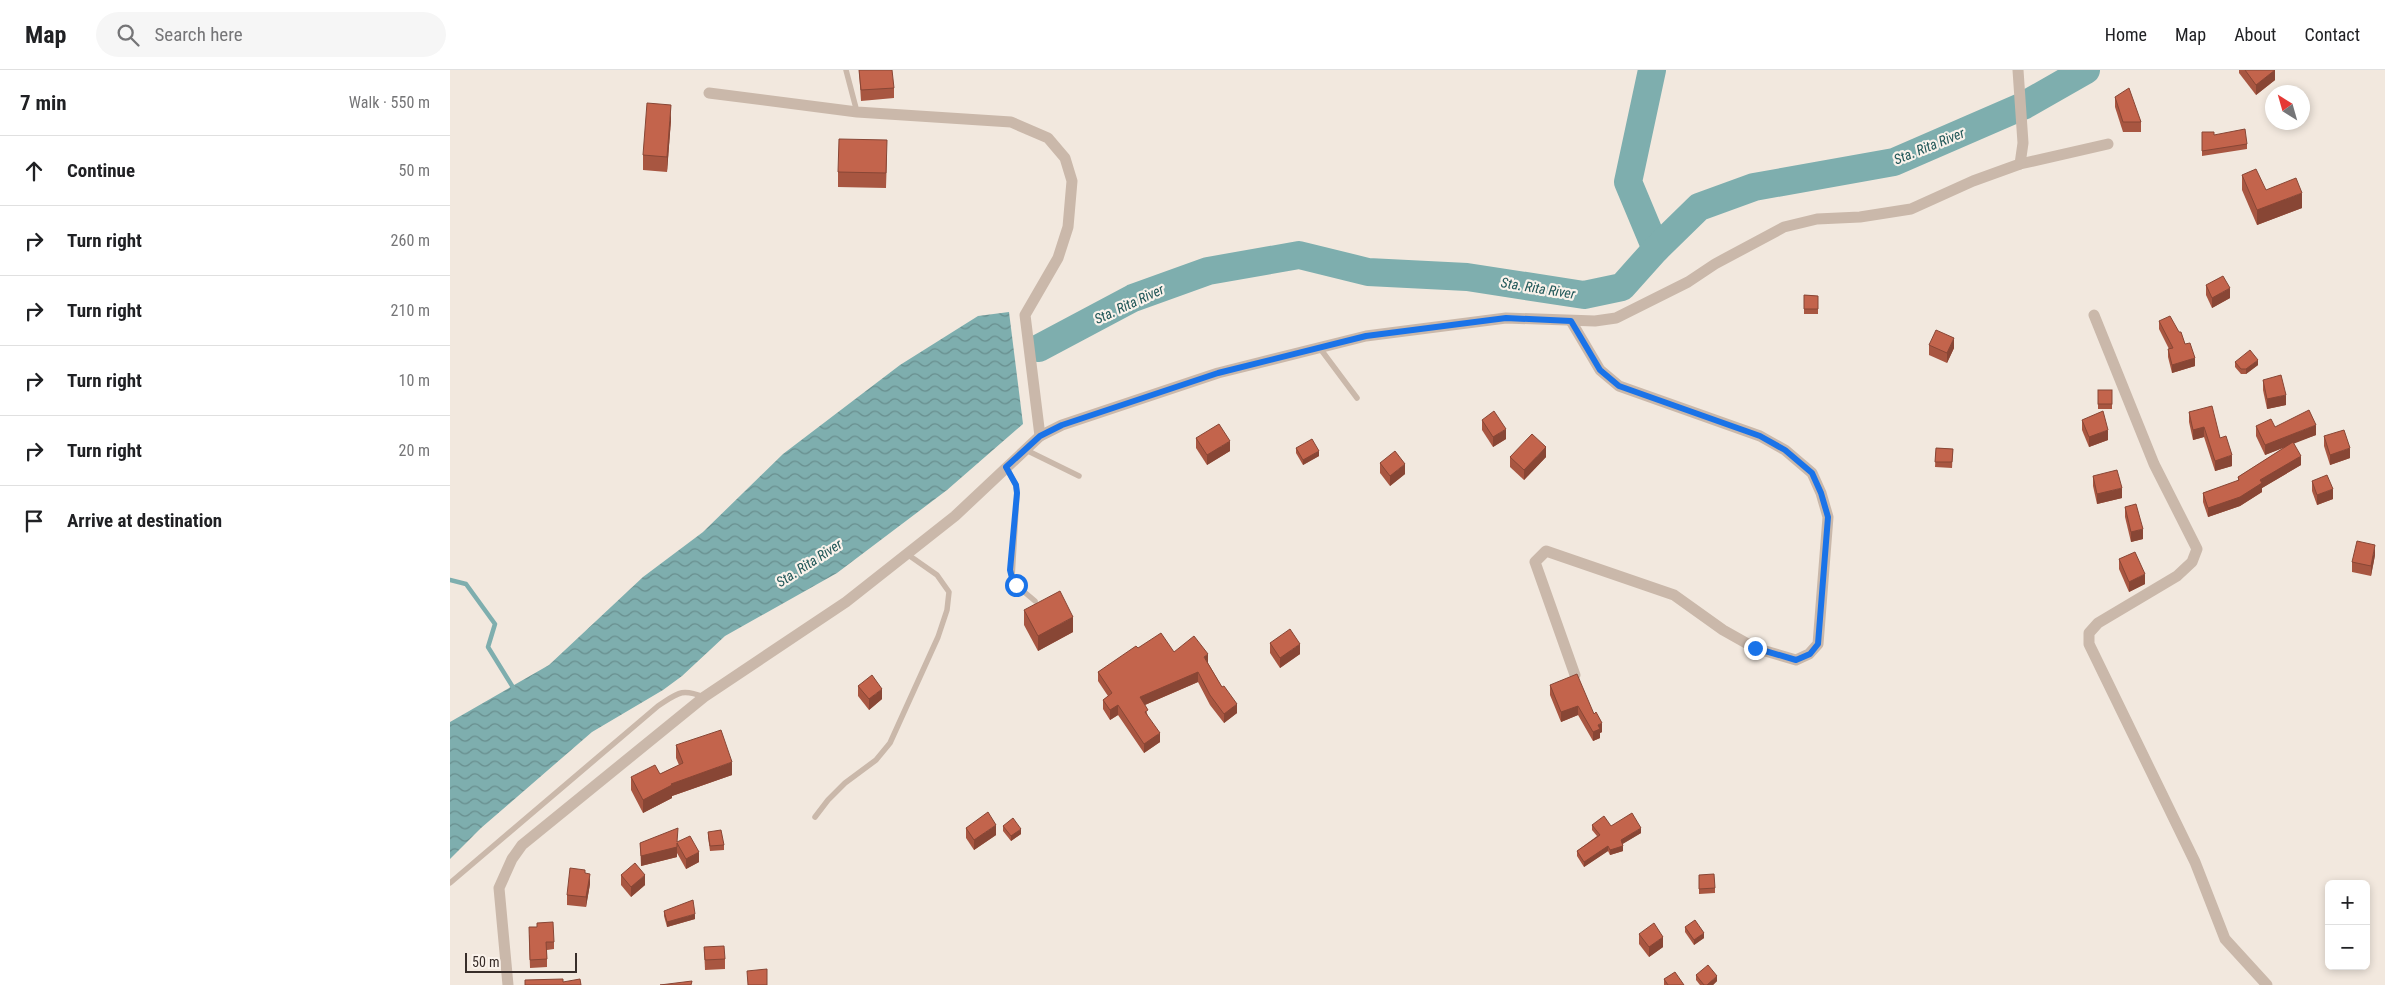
<!DOCTYPE html>
<html lang="en">
<head>
<meta charset="utf-8">
<style>
  :root { --surface:#fff; --page:#f6f6f6; --text:#202124; --muted:#757577; --line:#e0e0e0 }
  body { margin:0; font-family:"Roboto Condensed",sans-serif; background:var(--page); color:var(--text) }
  .controls { position:absolute; right:15px; bottom:15px; display:grid; overflow:hidden; border-radius:8px; box-shadow:0 2px 8px #0003 }
  .controls button { width:45px; height:45px; display:grid; place-items:center; padding:0; border:0; border-bottom:1px solid var(--line); background:var(--surface); color:var(--text); font:25px sans-serif }
  .compass { position:absolute; left:1815px; top:15px; width:45px; height:45px; border-radius:50%; background:var(--surface); box-shadow:0 2px 8px #0003; rotate:323deg }
  .scale { position:absolute; left:15px; bottom:12px; width:112px; box-sizing:border-box; padding-left:5px; border:2px solid #382d29; border-top:0; font-size:14px; line-height:18px; white-space:nowrap; color:#382d29; -webkit-text-stroke:4px #faf2eb; paint-order:stroke }
  .stop { position:absolute; width:15px; height:15px; margin:-11px; border:4px solid #1a73e8; border-radius:50%; background:#fff }
  .stop.end { background:#1a73e8; border-color:#fff; box-shadow:0 1px 5px #0008 }
  .list { margin:0; padding:0; list-style:none }
  h2 { display:flex; justify-content:space-between; align-items:center; height:65px; margin:0; padding:0 20px; font-size:21px }
  h2 small { font-size:16px; font-weight:400; color:var(--muted) }
  .list li { display:grid; grid-template-columns:32px 1fr auto; gap:15px; align-items:center; box-sizing:border-box; height:70px; padding:0 20px; border-top:1px solid var(--line) }
  .list b { display:block; font-size:19px; white-space:nowrap }
  .list em { font-size:16px; font-style:normal; color:var(--muted) }
  .icon { flex:none; width:28px; height:28px; fill:none; stroke:currentColor; stroke-width:2; stroke-linecap:round; stroke-linejoin:round }
  .map { position:relative; flex:none; width:1935px; height:915px; overflow:hidden }
  header { display:flex; align-items:center; gap:30px; box-sizing:border-box; height:70px; padding:0 25px; background:var(--surface); border-bottom:1px solid var(--line) }
  header strong { font-size:24px }
  nav { display:flex; gap:28px; margin-inline-start:auto; font-size:18px }
  .search { width:350px; height:45px; background:var(--page); display:flex; align-items:center; gap:12px; box-sizing:border-box; padding:0 18px; border-radius:28px; color:var(--muted); font-size:19px }
  main { display:flex }
  aside { flex:1; background:var(--surface) }
  .map>svg:first-child { display:block }
  .water { fill:url(#water-waves) }
  .lines { fill:none; stroke-linecap:round; stroke-linejoin:round }
  .stream { stroke:#7eaeae; stroke-width:4.5 }
  .river { stroke:#7eaeae; stroke-width:28 }
  .service { stroke:#cab8aa; stroke-width:5.5 }
  .minor { stroke:#cab8aa; stroke-width:11 }
  .wall { fill:#a85641 }
  .shaded-wall { fill:#884635 }
  .building { fill:#c3644c; stroke:#884635 }
  .route { stroke:#1a73e8; stroke-width:6 }
  .labels { text-anchor:middle; dominant-baseline:central; stroke-width:4.5; stroke-linejoin:round; paint-order:stroke }
  .water-label { font-size:14px; font-style:italic; fill:#205758; stroke:#faf2eb }
</style>
</head>
<body>
<header>
<strong>Map</strong>
<div class="search"><svg class="icon" aria-label="search" viewBox="0 0 24 24"><circle cx="10" cy="10" r="6"/><path d="M15 15l6 6"/></svg>Search here</div>
<nav><a>Home</a><a>Map</a><a>About</a><a>Contact</a></nav>
</header>
<main>
<aside>
<h2>7 min<small>Walk · 550 m</small></h2>
<ul class="list">
<li><svg class="icon" aria-label="ahead" viewBox="0 0 24 24"><path d="M12 20V5M6 11l6-6 6 6"/></svg><div><b>Continue</b></div><em>50 m</em></li>
<li><svg class="icon" aria-label="right" viewBox="0 0 24 24"><path d="M7 20v-9h11M14 6l5 5-5 5"/></svg><div><b>Turn right</b></div><em>260 m</em></li>
<li><svg class="icon" aria-label="right" viewBox="0 0 24 24"><path d="M7 20v-9h11M14 6l5 5-5 5"/></svg><div><b>Turn right</b></div><em>210 m</em></li>
<li><svg class="icon" aria-label="right" viewBox="0 0 24 24"><path d="M7 20v-9h11M14 6l5 5-5 5"/></svg><div><b>Turn right</b></div><em>10 m</em></li>
<li><svg class="icon" aria-label="right" viewBox="0 0 24 24"><path d="M7 20v-9h11M14 6l5 5-5 5"/></svg><div><b>Turn right</b></div><em>20 m</em></li>
<li><svg class="icon" aria-label="arrive" viewBox="0 0 24 24"><path d="M6 21V4h12l-3 4 3 4H6"/></svg><div><b>Arrive at destination</b></div></li>
</ul>
</aside>
<div class="map">
<svg width="1935" height="915" viewBox="0 0 1935 915">
  <defs>
    <pattern id="water-waves" width="16" height="10" patternUnits="userSpaceOnUse" patternTransform="scale(1.25)"><rect width="16" height="10" fill="#7eaeae"/><path d="M0 5q4-4 8 0t8 0" fill="none" stroke="#688e8e"/></pattern>
  </defs>
  <rect width="100%" height="100%" fill="#f2e8de"/>
  <path class="water" d="M 559,242 L 573,354 L 497,420 L 387,503 L 275,566 L 232,606 L 213,620 L 142,662 L 31,758 L 0,789 L 0,652 L 99,595 L 193,507 L 253,462 L 333,384 L 450,295 L 528,246 Z"/>
  <g class="lines">
    <path class="stream" d="M 0,510 L 16,514 L 45,554 L 38,577 L 64,619"/>
    <g class="river">
      <path d="M 1202,0 L 1178,112 L 1206,179"/>
      <path d="M 589,278 L 683,228 L 758,201 L 849,185 L 918,202 L 1017,207 L 1134,225 L 1172,217 L 1206,179 L 1249,137 L 1304,117 L 1444,92 L 1573,36 L 1636,0"/>
    </g>
    <g class="service">
      <path d="M 396,0 L 407,42"/>
      <path d="M 869,277 L 907,328"/>
      <path d="M 576,380 L 629,406"/>
      <path d="M 556,397 L 566,415 L 567,423 L 562,508 L 566,515 L 585,531"/>
      <path d="M 365,747 L 378,730 L 395,713 L 426,690 L 440,673 L 488,567 L 497,540 L 499,522 L 487,505 L 457,484"/>
      <path d="M 0,813 L 208,636 C 228,623 231,618 254,627"/>
    </g>
    <g class="minor">
      <path d="M 259,23 L 407,42 L 561,52 L 598,68 L 615,88 L 622,111 L 618,157 L 608,188 L 575,245 L 590,366"/>
      <path d="M 1570,94 L 1658,74"/>
      <path d="M 1644,245 L 1704,394 L 1747,479 L 1742,492 L 1727,506 L 1648,553 L 1639,563 L 1639,574 L 1745,792 L 1775,869 L 1817,915"/>
      <path d="M 1121,251 L 1150,300 L 1169,316 L 1310,366 L 1335,380 L 1362,403 L 1371,423 L 1378,447 L 1368,574 L 1359,584 L 1346,590 L 1305,578 L 1273,560 L 1224,525 L 1096,481 L 1085,492 L 1125,605"/>
      <path d="M 58,915 L 49,818 L 62,789 L 72,775 L 254,627 L 396,532 L 505,446 L 590,366 L 612,355 L 768,303 L 916,266 L 1056,248 L 1145,251 L 1166,248 L 1238,212 L 1265,194 L 1334,157 L 1367,149 L 1410,147 L 1461,139 L 1523,111 L 1570,94 L 1573,73 L 1568,0"/>
    </g>
  </g>
  <g class="wall">
    <path d="M 409,0 L 444,18 L 444,28 L 411,31 Z"/>
    <path d="M 1789,0 L 1825,0 L 1825,10 L 1806,25 L 1789,3 Z"/>
    <path d="M 1665,27 L 1691,52 L 1691,62 L 1673,62 L 1665,37 Z"/>
    <path d="M 221,50 L 217,102 L 193,100 L 193,85 Z"/>
    <path d="M 1752,62 L 1764,65 L 1797,74 L 1797,79 L 1752,86 Z"/>
    <path d="M 437,85 L 436,118 L 388,117 L 388,102 Z"/>
    <path d="M 1792,105 L 1816,120 L 1852,138 L 1807,155 L 1792,120 Z"/>
    <path d="M 1756,215 L 1780,228 L 1762,238 L 1756,225 Z"/>
    <path d="M 1354,225 L 1368,226 L 1368,244 L 1354,244 Z"/>
    <path d="M 1709,251 L 1735,274 L 1745,296 L 1722,303 L 1718,287 L 1718,279 L 1719,279 L 1709,259 Z"/>
    <path d="M 1479,275 L 1504,278 L 1497,293 L 1479,285 Z"/>
    <path d="M 1785,292 L 1808,295 L 1796,304 L 1791,304 L 1785,297 Z"/>
    <path d="M 1813,310 L 1836,335 L 1817,339 L 1813,320 Z"/>
    <rect x="1648" y="320" width="14" height="19"/>
    <path d="M 1739,342 L 1770,368 L 1782,396 L 1765,401 L 1754,367 L 1743,370 L 1739,352 Z"/>
    <path d="M 1032,350 L 1056,369 L 1043,377 L 1032,360 Z"/>
    <path d="M 1632,350 L 1658,370 L 1639,377 L 1632,360 Z"/>
    <path d="M 1806,356 L 1825,357 L 1866,365 L 1843,373 L 1851,395 L 1812,418 L 1812,422 L 1790,436 L 1758,447 L 1753,432 L 1753,423 L 1788,411 L 1788,407 L 1835,377 L 1815,385 L 1806,366 Z"/>
    <path d="M 1874,366 L 1900,388 L 1880,395 L 1874,376 Z"/>
    <path d="M 746,368 L 780,381 L 757,395 L 746,378 Z"/>
    <path d="M 846,378 L 869,386 L 853,395 L 846,383 Z"/>
    <path d="M 1486,378 L 1503,379 L 1502,398 L 1485,397 Z"/>
    <path d="M 1060,387 L 1096,387 L 1074,410 L 1060,397 Z"/>
    <path d="M 930,393 L 955,404 L 940,416 L 930,403 Z"/>
    <path d="M 1643,406 L 1672,428 L 1647,434 L 1643,416 Z"/>
    <path d="M 1862,411 L 1883,429 L 1867,435 L 1862,421 Z"/>
    <path d="M 1675,437 L 1693,469 L 1681,472 L 1675,447 Z"/>
    <path d="M 1925,485 L 1921,506 L 1902,502 L 1902,492 Z"/>
    <path d="M 1669,489 L 1695,514 L 1679,522 L 1669,499 Z"/>
    <path d="M 574,540 L 623,562 L 588,581 L 574,555 Z"/>
    <path d="M 820,573 L 850,584 L 830,598 L 820,583 Z"/>
    <path d="M 688,578 L 724,582 L 758,593 L 787,643 L 774,653 L 760,635 L 748,612 L 695,635 L 698,647 L 710,672 L 694,683 L 668,645 L 660,650 L 653,639 L 653,630 L 658,626 L 648,611 L 648,602 Z"/>
    <path d="M 1100,615 L 1144,644 L 1152,662 L 1150,663 L 1150,668 L 1143,671 L 1128,645 L 1111,652 L 1100,625 Z"/>
    <path d="M 408,616 L 432,629 L 419,640 L 408,626 Z"/>
    <path d="M 226,675 L 282,705 L 222,726 L 222,728 L 193,743 L 181,720 L 181,707 L 210,704 L 229,695 L 226,688 Z"/>
    <path d="M 1142,755 L 1161,756 L 1191,763 L 1172,774 L 1173,781 L 1160,785 L 1158,781 L 1134,797 L 1127,786 L 1127,781 L 1147,766 L 1142,760 Z"/>
    <path d="M 553,756 L 571,764 L 561,771 L 553,761 Z"/>
    <path d="M 516,758 L 546,765 L 524,780 L 516,768 Z"/>
    <path d="M 258,762 L 274,775 L 274,780 L 260,781 L 258,767 Z"/>
    <path d="M 228,772 L 249,792 L 236,799 L 227,783 L 227,787 L 191,796 L 190,773 Z"/>
    <path d="M 135,803 L 140,814 L 136,837 L 117,835 L 117,825 Z"/>
    <path d="M 171,805 L 195,815 L 181,827 L 171,815 Z"/>
    <path d="M 1249,805 L 1265,818 L 1265,823 L 1249,824 Z"/>
    <path d="M 214,841 L 245,849 L 217,857 L 214,846 Z"/>
    <path d="M 1235,857 L 1254,868 L 1244,875 L 1235,862 Z"/>
    <path d="M 1189,864 L 1213,877 L 1199,887 L 1189,874 Z"/>
    <path d="M 79,865 L 104,872 L 104,879 L 97,880 L 97,897 L 80,898 Z"/>
    <path d="M 254,877 L 275,889 L 275,899 L 255,900 Z"/>
    <path d="M 1246,905 L 1267,911 L 1263,915 L 1250,915 L 1246,910 Z"/>
    <path d="M 1214,909 L 1234,915 L 1214,915 Z"/>
  </g>
  <g class="shaded-wall">
    <path d="M 1825,0 L 1825,10 L 1806,25 L 1806,15 Z"/>
    <path d="M 221,35 L 221,50 L 217,102 L 217,87 Z"/>
    <path d="M 1852,123 L 1852,138 L 1807,155 L 1807,140 Z"/>
    <path d="M 1780,218 L 1780,228 L 1762,238 L 1762,228 Z"/>
    <path d="M 1504,268 L 1504,278 L 1497,293 L 1497,283 Z"/>
    <path d="M 1745,288 L 1745,296 L 1722,303 L 1722,295 Z"/>
    <path d="M 1808,290 L 1808,295 L 1796,304 L 1796,299 Z"/>
    <path d="M 1836,325 L 1836,335 L 1817,339 L 1817,329 Z"/>
    <path d="M 1866,355 L 1866,365 L 1815,385 L 1815,375 Z"/>
    <path d="M 1754,357 L 1754,367 L 1743,370 L 1743,360 Z"/>
    <path d="M 1056,359 L 1056,369 L 1043,377 L 1043,367 Z"/>
    <path d="M 1658,360 L 1658,370 L 1639,377 L 1639,367 Z"/>
    <path d="M 780,371 L 780,381 L 757,395 L 757,385 Z"/>
    <path d="M 1096,377 L 1096,387 L 1074,410 L 1074,400 Z"/>
    <path d="M 1900,378 L 1900,388 L 1880,395 L 1880,385 Z"/>
    <path d="M 869,381 L 869,386 L 853,395 L 853,390 Z"/>
    <path d="M 1782,385 L 1782,396 L 1765,401 L 1765,391 Z"/>
    <path d="M 1851,386 L 1851,395 L 1812,418 L 1812,422 L 1790,436 L 1758,447 L 1758,438 L 1810,410 Z"/>
    <path d="M 955,394 L 955,404 L 940,416 L 940,406 Z"/>
    <path d="M 1672,418 L 1672,428 L 1647,434 L 1647,424 Z"/>
    <path d="M 1883,419 L 1883,429 L 1867,435 L 1867,425 Z"/>
    <path d="M 1693,459 L 1693,469 L 1681,472 L 1681,462 Z"/>
    <path d="M 1925,475 L 1925,485 L 1921,506 L 1921,496 Z"/>
    <path d="M 1695,504 L 1695,514 L 1679,522 L 1679,512 Z"/>
    <path d="M 623,547 L 623,562 L 588,581 L 588,566 Z"/>
    <path d="M 850,574 L 850,584 L 830,598 L 830,588 Z"/>
    <path d="M 758,584 L 758,594 L 754,587 Z"/>
    <path d="M 748,602 L 748,612 L 690,637 L 690,627 Z"/>
    <path d="M 432,619 L 432,629 L 419,640 L 419,629 Z"/>
    <path d="M 787,634 L 787,643 L 774,653 L 774,644 Z"/>
    <path d="M 668,635 L 668,645 L 660,650 L 660,640 Z"/>
    <path d="M 1128,636 L 1128,645 L 1111,652 L 1111,642 Z"/>
    <path d="M 1152,653 L 1152,662 L 1150,663 L 1150,668 L 1143,671 L 1143,662 L 1148,655 Z"/>
    <path d="M 710,663 L 710,672 L 694,683 L 694,674 Z"/>
    <path d="M 282,692 L 282,705 L 222,726 L 222,728 L 193,743 L 193,730 L 221,714 Z"/>
    <path d="M 546,755 L 546,765 L 524,780 L 524,770 Z"/>
    <path d="M 1191,758 L 1191,763 L 1171,775 L 1171,770 Z"/>
    <path d="M 571,759 L 571,764 L 561,771 L 561,766 Z"/>
    <path d="M 227,773 L 227,787 L 191,796 L 191,786 Z"/>
    <path d="M 1158,776 L 1158,781 L 1134,797 L 1134,792 Z"/>
    <path d="M 1173,776 L 1173,781 L 1160,785 L 1160,780 Z"/>
    <path d="M 249,782 L 249,792 L 236,799 L 236,789 Z"/>
    <path d="M 140,804 L 140,814 L 136,837 L 136,827 Z"/>
    <path d="M 195,805 L 195,815 L 181,827 L 181,817 Z"/>
    <path d="M 245,844 L 245,849 L 217,857 L 217,852 Z"/>
    <path d="M 1254,863 L 1254,868 L 1244,875 L 1244,870 Z"/>
    <path d="M 1213,867 L 1213,877 L 1199,887 L 1199,877 Z"/>
    <path d="M 1267,906 L 1267,911 L 1263,915 L 1257,915 Z"/>
  </g>
  <g class="building">
    <path d="M 409,0 L 442,0 L 444,18 L 411,20 Z"/>
    <path d="M 1795,0 L 1825,0 L 1806,15 Z"/>
    <path d="M 1679,18 L 1691,52 L 1673,52 L 1665,27 Z"/>
    <path d="M 197,33 L 221,35 L 217,87 L 193,85 Z"/>
    <path d="M 1795,59 L 1797,74 L 1752,81 L 1752,62 L 1764,62 L 1764,65 Z"/>
    <path d="M 389,69 L 437,70 L 436,103 L 388,102 Z"/>
    <path d="M 1806,99 L 1816,120 L 1846,108 L 1852,123 L 1807,140 L 1792,105 Z"/>
    <path d="M 1773,206 L 1780,218 L 1762,228 L 1756,215 Z"/>
    <path d="M 1354,225 L 1368,226 L 1368,239 L 1354,239 Z"/>
    <path d="M 1720,246 L 1729,262 L 1731,262 L 1735,274 L 1740,273 L 1745,288 L 1722,295 L 1718,279 L 1723,278 L 1709,251 Z"/>
    <path d="M 1486,260 L 1504,268 L 1497,283 L 1479,275 Z"/>
    <path d="M 1800,280 L 1808,290 L 1796,299 L 1791,299 L 1785,292 Z"/>
    <path d="M 1831,305 L 1836,325 L 1817,329 L 1813,310 Z"/>
    <rect x="1648" y="320" width="14" height="14"/>
    <path d="M 1762,336 L 1770,368 L 1776,366 L 1782,385 L 1765,391 L 1754,357 L 1743,360 L 1739,342 Z"/>
    <path d="M 1859,340 L 1866,355 L 1815,375 L 1806,356 L 1821,349 L 1825,357 Z"/>
    <path d="M 1044,341 L 1056,359 L 1043,367 L 1032,350 Z"/>
    <path d="M 1653,341 L 1658,360 L 1639,367 L 1632,350 Z"/>
    <path d="M 769,354 L 780,371 L 757,385 L 746,368 Z"/>
    <path d="M 1894,360 L 1900,378 L 1880,385 L 1874,366 Z"/>
    <path d="M 1082,364 L 1096,377 L 1074,400 L 1060,387 Z"/>
    <path d="M 862,369 L 869,381 L 853,390 L 846,378 Z"/>
    <path d="M 1843,372 L 1851,386 L 1810,410 L 1812,413 L 1790,427 L 1758,438 L 1753,423 L 1789,410 L 1788,407 Z"/>
    <path d="M 1486,378 L 1503,379 L 1502,392 L 1485,392 Z"/>
    <path d="M 945,381 L 955,394 L 940,406 L 930,393 Z"/>
    <path d="M 1667,400 L 1672,418 L 1647,424 L 1643,406 Z"/>
    <path d="M 1877,405 L 1883,419 L 1867,425 L 1862,411 Z"/>
    <path d="M 1686,434 L 1693,459 L 1681,462 L 1675,437 Z"/>
    <path d="M 1907,471 L 1925,475 L 1921,496 L 1902,492 Z"/>
    <path d="M 1685,482 L 1695,504 L 1679,512 L 1669,489 Z"/>
    <path d="M 610,521 L 623,547 L 588,566 L 574,540 Z"/>
    <path d="M 840,559 L 850,574 L 830,588 L 820,573 Z"/>
    <path d="M 711,563 L 724,582 L 744,566 L 758,584 L 754,587 L 772,617 L 774,616 L 787,634 L 774,644 L 760,625 L 748,602 L 690,627 L 698,640 L 695,642 L 710,663 L 694,674 L 668,635 L 660,640 L 653,630 L 662,623 L 648,602 L 686,576 L 688,578 Z"/>
    <path d="M 1127,604 L 1144,644 L 1146,642 L 1152,653 L 1148,655 L 1150,659 L 1143,662 L 1128,636 L 1111,642 L 1100,615 Z"/>
    <path d="M 422,605 L 432,619 L 419,629 L 408,616 Z"/>
    <path d="M 271,660 L 282,692 L 221,714 L 222,715 L 193,730 L 181,707 L 205,695 L 210,704 L 233,693 L 226,675 Z"/>
    <path d="M 538,742 L 546,755 L 524,770 L 516,758 Z"/>
    <path d="M 1182,743 L 1191,758 L 1171,770 L 1173,776 L 1160,780 L 1158,776 L 1134,792 L 1127,781 L 1150,765 L 1142,755 L 1154,746 L 1161,756 Z"/>
    <path d="M 563,748 L 571,759 L 561,766 L 553,756 Z"/>
    <path d="M 228,758 L 227,772 L 240,766 L 249,782 L 236,789 L 227,773 L 227,777 L 191,786 L 190,773 Z"/>
    <path d="M 271,760 L 274,775 L 260,776 L 258,762 Z"/>
    <path d="M 185,793 L 195,805 L 181,817 L 171,805 Z"/>
    <path d="M 120,798 L 135,800 L 135,803 L 140,804 L 136,827 L 117,825 Z"/>
    <path d="M 1264,804 L 1265,818 L 1249,819 L 1249,805 Z"/>
    <path d="M 243,830 L 245,844 L 217,852 L 214,841 Z"/>
    <path d="M 1245,850 L 1254,863 L 1244,870 L 1235,857 Z"/>
    <path d="M 103,852 L 104,872 L 96,872 L 97,889 L 80,890 L 79,857 L 87,857 L 87,853 Z"/>
    <path d="M 1204,853 L 1213,867 L 1199,877 L 1189,864 Z"/>
    <path d="M 274,876 L 275,889 L 255,890 L 254,877 Z"/>
    <path d="M 1258,895 L 1267,906 L 1257,915 L 1254,915 L 1246,905 Z"/>
    <path d="M 317,899 L 317,915 L 298,915 L 297,901 Z"/>
    <path d="M 1225,902 L 1234,915 L 1218,915 L 1214,909 Z"/>
    <path d="M 113,909 L 113,912 L 130,909 L 131,915 L 75,915 L 75,910 Z"/>
    <path d="M 242,911 L 241,915 L 210,915 Z"/>
  </g>
  <g class="lines">
    <path class="route" d="M 566,515 L 562,508 L 560,500 L 567,423 L 566,415 L 556,397 L 590,366 L 612,355 L 768,303 L 916,266 L 1056,248 L 1121,251 L 1150,300 L 1169,316 L 1310,366 L 1335,380 L 1362,403 L 1371,423 L 1378,447 L 1368,574 L 1360,584 L 1346,590 L 1305,578"/>
  </g>
  <g class="labels">
    <g class="water-label">
      <text transform="translate(1479 76) rotate(-22)">Sta. Rita River</text>
      <text transform="translate(1088 218) rotate(9)">Sta. Rita River</text>
      <text transform="translate(679 234) rotate(-25)">Sta. Rita River</text>
      <text transform="translate(359 493) rotate(-33)">Sta. Rita River</text>
    </g>
  </g>
</svg>
<div class="controls">
<button>+</button>
<button>−</button>
</div>
<svg class="compass" viewBox="-18 -18 36 36"><path d="M0-13l5 13h-10z" fill="#e53935"/><path d="M0 13l5-13h-10z" fill="#757577"/></svg>
<div class="scale">50 m</div>
<div class="stop" style="left:566px;top:515px"></div>
<div class="stop end" style="left:1305px;top:578px"></div>
</div>
</main>
</body>
</html>
